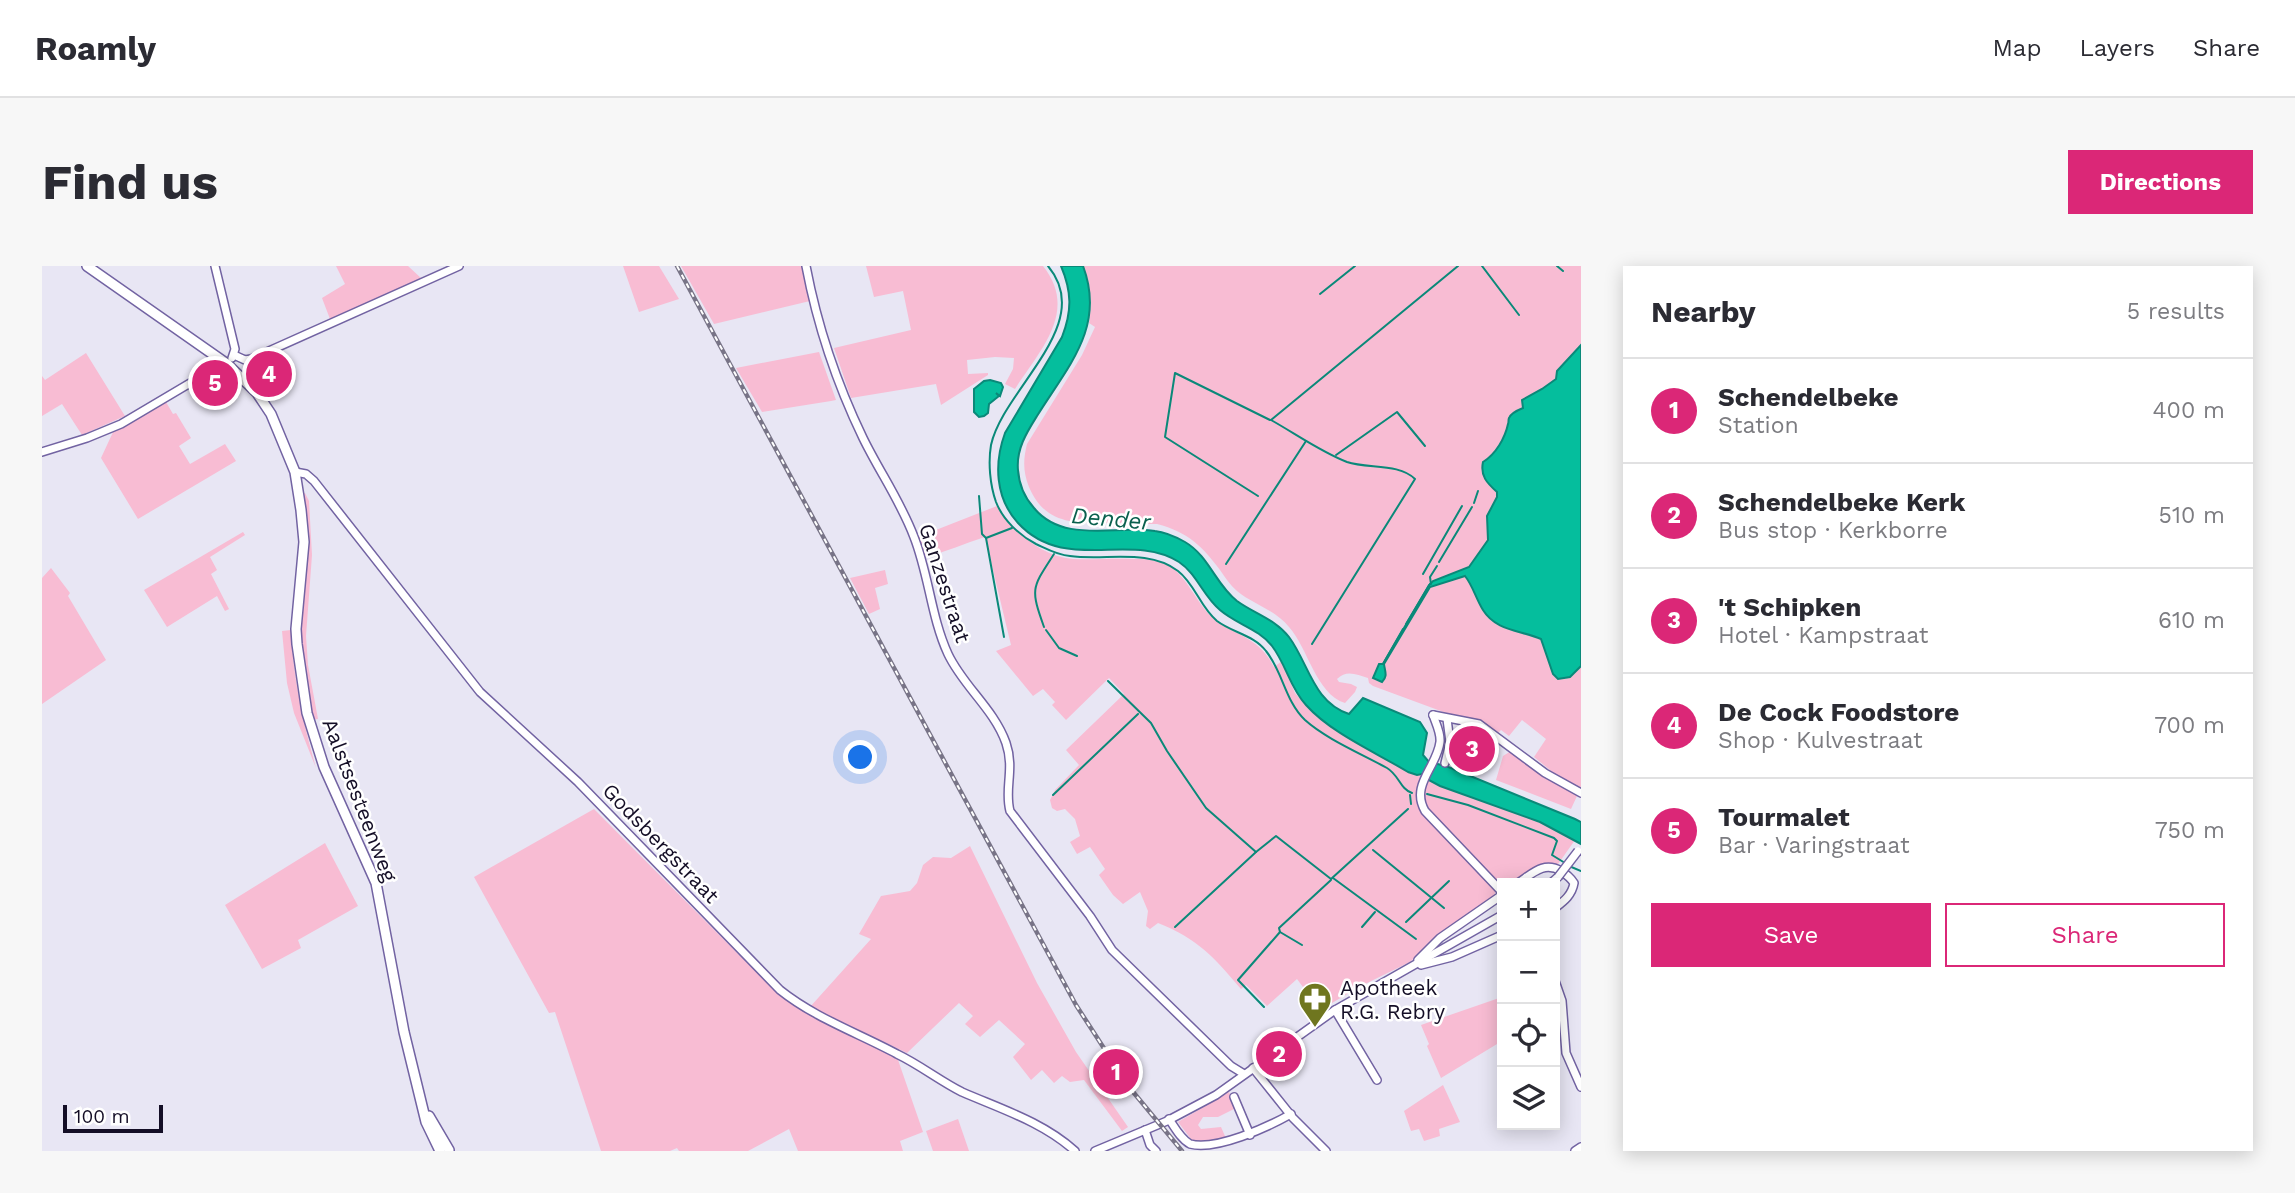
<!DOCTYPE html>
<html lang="en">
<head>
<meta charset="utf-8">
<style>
  :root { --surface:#fff; --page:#f7f7f7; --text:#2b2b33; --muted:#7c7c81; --line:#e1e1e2; --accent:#db2777 }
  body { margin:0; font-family:"Work Sans",sans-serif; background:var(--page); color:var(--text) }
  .controls { position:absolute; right:21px; bottom:21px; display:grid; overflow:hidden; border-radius:0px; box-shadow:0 4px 18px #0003 }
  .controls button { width:63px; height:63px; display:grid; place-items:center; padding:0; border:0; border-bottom:2px solid var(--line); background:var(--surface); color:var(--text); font:35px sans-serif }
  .scale { position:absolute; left:21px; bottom:18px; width:100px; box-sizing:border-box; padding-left:7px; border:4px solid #140e26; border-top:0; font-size:19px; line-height:24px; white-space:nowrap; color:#140e26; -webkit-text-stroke:5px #fff; paint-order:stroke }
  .you { position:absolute; left:819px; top:492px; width:24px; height:24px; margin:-18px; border:5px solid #fff; border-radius:50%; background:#1a73e8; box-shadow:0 0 0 10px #1a73e833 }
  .badge { display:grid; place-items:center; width:46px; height:46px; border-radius:50%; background:var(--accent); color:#fff; font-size:23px; font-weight:700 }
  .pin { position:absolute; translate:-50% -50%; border:4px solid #fff; box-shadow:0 2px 7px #0006 }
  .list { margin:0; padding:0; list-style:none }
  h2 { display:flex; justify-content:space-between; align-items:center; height:91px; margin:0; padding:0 28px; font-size:30px }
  h2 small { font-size:23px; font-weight:400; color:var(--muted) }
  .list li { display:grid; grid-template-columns:46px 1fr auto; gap:21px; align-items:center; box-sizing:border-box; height:105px; padding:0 28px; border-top:2px solid var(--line) }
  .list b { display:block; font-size:26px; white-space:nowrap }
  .list p { margin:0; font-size:23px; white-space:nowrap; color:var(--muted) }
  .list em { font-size:23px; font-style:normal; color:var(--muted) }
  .actions { display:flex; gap:14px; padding:21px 28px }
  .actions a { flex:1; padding:16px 0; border:2px solid var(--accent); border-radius:0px; text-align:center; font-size:24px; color:var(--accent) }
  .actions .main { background:var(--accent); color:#fff }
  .icon { flex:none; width:38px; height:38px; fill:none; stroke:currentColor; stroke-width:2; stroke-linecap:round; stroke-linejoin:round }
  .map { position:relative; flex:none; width:1539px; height:885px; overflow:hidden; border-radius:0px }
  header { display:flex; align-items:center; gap:42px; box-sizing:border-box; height:98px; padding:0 35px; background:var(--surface); border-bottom:2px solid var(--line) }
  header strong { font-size:33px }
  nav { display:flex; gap:38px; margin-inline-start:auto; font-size:24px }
  .intro { display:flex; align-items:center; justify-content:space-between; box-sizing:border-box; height:168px; padding:0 42px }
  h1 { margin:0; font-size:49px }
  .button { padding:18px 32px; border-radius:0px; background:var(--accent); color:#fff; font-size:24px; font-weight:700 }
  main { display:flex; gap:42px; padding:0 42px }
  aside { flex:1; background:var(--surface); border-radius:0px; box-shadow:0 4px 18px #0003 }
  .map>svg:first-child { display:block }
  .green { fill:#f8bcd3 }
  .water { fill:#05be9d; stroke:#0a8979; stroke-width:2 }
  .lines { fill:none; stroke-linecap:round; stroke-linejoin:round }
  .stream { stroke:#0a8979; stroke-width:2 }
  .minor-casing { stroke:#7263a2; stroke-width:10 }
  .major-casing { stroke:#7263a2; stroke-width:12 }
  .minor { stroke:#fff; stroke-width:7 }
  .major { stroke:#fff; stroke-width:9 }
  .rail-casing { stroke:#787487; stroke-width:4.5 }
  .rail { stroke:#fff; stroke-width:2; stroke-dasharray:5; stroke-linecap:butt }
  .minor-bridge-casing { stroke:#7263a2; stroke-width:10; stroke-linecap:butt }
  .minor-bridge { stroke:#fff; stroke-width:7 }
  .labels { text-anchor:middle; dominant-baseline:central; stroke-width:5; stroke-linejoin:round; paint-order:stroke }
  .street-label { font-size:21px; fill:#140e26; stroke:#fff }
  .poi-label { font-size:21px; fill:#140e26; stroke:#fff; text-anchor:start }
  .water-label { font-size:23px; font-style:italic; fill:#0a604e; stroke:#fff }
</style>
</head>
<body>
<header>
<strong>Roamly</strong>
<nav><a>Map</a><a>Layers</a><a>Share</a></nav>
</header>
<div class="intro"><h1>Find us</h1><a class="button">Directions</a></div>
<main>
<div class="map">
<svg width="1539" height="885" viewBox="0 0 1539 885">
  <rect width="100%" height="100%" fill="#e8e6f4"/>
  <g class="green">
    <path d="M 294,0 L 366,0 L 380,13 L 288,53 L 280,32 L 303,18 Z"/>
    <path d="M 581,0 L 617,0 L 637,33 L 597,46 Z"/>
    <path d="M 639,0 L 760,0 L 768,35 L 672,58 Z"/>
    <path d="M 824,0 L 1001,0 C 1037,45 998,84 973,123 L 963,118 L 971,103 L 972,92 L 953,91 L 925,94 L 926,108 L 946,107 L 946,109 L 899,139 L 894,118 L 809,132 L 792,82 L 869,64 L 861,25 L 832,31 Z"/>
    <path d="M 1041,0 L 1539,0 L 1539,521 L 1524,517 L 1492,491 L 1504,473 L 1480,454 L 1467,470 L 1459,464 L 1456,467 L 1434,453 L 1415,451 L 1331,420 L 1327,417 L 1326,412 C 1315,409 1305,403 1295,413 L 1297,416 L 1309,418 L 1315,421 L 1313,426 L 1303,437 C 1274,428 1266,382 1247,361 C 1232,343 1212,339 1195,325 C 1188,319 1183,311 1178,304 C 1160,280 1146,266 1115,258 C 1099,258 1082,258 1065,257 C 1031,257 1003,258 987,221 C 981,206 981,194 985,178 L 1040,89 L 1053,61 L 1047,57 C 1050,36 1048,20 1041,0 Z"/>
    <path d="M 777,86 L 794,134 L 789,135 L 720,146 L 694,102 Z"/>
    <path d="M 44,87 L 83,150 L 40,169 L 20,138 L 0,150 L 0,110 L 3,114 Z"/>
    <path d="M 124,136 L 131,148 L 134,147 L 149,172 L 137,180 L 148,198 L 183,178 L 194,195 L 96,253 L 59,192 L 72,164 Z"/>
    <path d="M 263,227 L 267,235 L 270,289 L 264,370 L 266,399 L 276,453 L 268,454 L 257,375 L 260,228 Z"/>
    <path d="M 955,240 C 973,266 998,290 1031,293 C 1050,294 1070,292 1090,293 C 1102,293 1115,293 1126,299 C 1146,311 1154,337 1171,352 C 1194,370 1217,371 1232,401 L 1240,395 L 1253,427 L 1275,451 L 1366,505 L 1382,509 L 1376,534 L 1454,623 L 1452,631 L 1398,668 L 1368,696 L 1319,720 L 1278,744 L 1255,713 L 1225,740 L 1204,719 L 1199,723 C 1172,691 1156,673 1116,657 L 1108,663 L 1104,660 L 1106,645 L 1098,626 L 1081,638 L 1071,629 L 1057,609 L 1063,603 L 1048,581 L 1035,588 L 1028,576 L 1038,570 L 1033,553 L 1023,543 L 1015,545 L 1010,542 L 1008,534 L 1013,524 L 1037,499 L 1024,484 L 1082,428 L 1067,412 L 1024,454 L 1010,439 L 1013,436 L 1001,423 L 991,430 L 954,385 L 969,379 L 943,271 C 923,277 904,286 884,291 L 876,271 Z"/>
    <path d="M 201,266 L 203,269 L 168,291 L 175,304 L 169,308 L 187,343 L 183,345 L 175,330 L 125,361 L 102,324 Z"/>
    <path d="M 9,302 L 28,327 L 26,330 L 64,394 L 0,438 L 0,312 Z"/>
    <path d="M 843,304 L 846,318 L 833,322 L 838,343 L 827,348 L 808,312 Z"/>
    <path d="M 249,364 C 251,411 261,456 274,502 L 252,447 L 245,417 L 240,365 Z"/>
    <path d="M 1469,485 L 1513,517 L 1535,530 L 1529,543 L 1454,514 L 1461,490 Z"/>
    <path d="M 1387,514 L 1398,520 L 1498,556 L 1533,574 L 1514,601 L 1511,599 L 1475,617 L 1460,617 L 1460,624 L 1381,538 L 1382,517 Z"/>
    <path d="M 552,543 L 734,726 L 758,743 L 855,791 L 881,866 L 858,875 L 861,885 L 756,885 L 747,863 L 706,885 L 637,885 L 635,882 L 628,885 L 559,885 L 513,746 L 507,747 L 432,611 Z"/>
    <path d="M 283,577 L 316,640 L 256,674 L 259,682 L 220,703 L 183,639 Z"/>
    <path d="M 928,580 L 995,717 L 1034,786 L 1086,861 L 1080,865 L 1042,814 L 1028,816 L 1020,810 L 1012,817 L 1000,804 L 989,814 L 971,791 L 983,778 L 957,754 L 938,771 L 923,758 L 931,750 L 917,737 L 865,787 L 768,741 L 829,673 L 817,668 L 839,630 L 868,625 L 875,617 L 881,599 L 891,591 L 909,592 Z"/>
    <path d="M 1460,731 L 1460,775 L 1399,812 L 1385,780 L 1387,778 L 1379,759 Z"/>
    <path d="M 1401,819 L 1418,856 L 1397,863 L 1398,870 L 1382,875 L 1377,863 L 1369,865 L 1362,845 Z"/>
    <path d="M 1187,826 L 1194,842 L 1176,851 L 1161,851 L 1156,859 L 1159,863 L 1179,861 L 1186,877 L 1152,877 L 1136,856 Z"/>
    <path d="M 916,853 L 927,885 L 891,885 L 884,865 Z"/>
  </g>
  <g class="water">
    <path d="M 1019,0 L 1041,0 C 1064,61 1026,100 995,150 C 985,166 974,183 976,204 C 977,218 983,232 992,242 C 1022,278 1073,259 1113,265 C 1123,266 1134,271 1143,276 C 1167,290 1174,319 1195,335 C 1213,348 1233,353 1247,371 C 1267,398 1271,436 1307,448 L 1321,432 L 1378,456 L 1385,467 L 1381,489 L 1387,496 L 1404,500 L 1533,553 L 1539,556 L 1539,578 L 1498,556 L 1398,520 L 1385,513 L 1386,511 L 1380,508 L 1375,509 L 1366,506 C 1333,486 1289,467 1264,439 C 1248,422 1244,398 1230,380 C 1217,363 1194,358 1178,344 C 1161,330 1155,308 1137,296 C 1088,265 1023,308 976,257 C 953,232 952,197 963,167 L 1020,71 C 1030,45 1030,26 1019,0 Z"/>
    <path d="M 1539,79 L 1539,400 L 1528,411 L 1516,413 L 1511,408 L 1499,373 C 1478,364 1454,365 1441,344 C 1434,333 1431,320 1423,310 L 1388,321 L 1342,398 C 1343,406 1346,410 1340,416 L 1331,412 L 1337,398 L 1341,398 L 1387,319 L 1391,315 L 1427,301 L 1446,274 L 1445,250 L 1455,231 L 1455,226 C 1445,217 1438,210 1441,196 C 1454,188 1463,172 1466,158 C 1467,156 1466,154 1467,152 C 1469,147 1476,144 1481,142 L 1480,134 L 1500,123 L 1514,113 L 1515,105 Z"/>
    <path d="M 948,114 L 959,117 L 961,121 L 958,130 L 954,127 L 957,130 L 947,138 L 946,147 L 942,150 L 937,151 L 932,146 L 932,123 L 942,115 Z"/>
  </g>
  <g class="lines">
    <g class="stream">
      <path d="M 1006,0 C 1055,58 961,123 949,179 C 946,197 948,219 954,236 C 961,254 977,269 994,278 C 1005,283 1015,289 1028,290 C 1063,295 1106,282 1136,305 C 1153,318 1158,341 1175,355 C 1191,367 1212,369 1224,385 C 1241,406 1243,435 1263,454 C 1284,473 1320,488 1345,502 C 1357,509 1358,523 1370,527"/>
      <path d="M 1440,0 L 1477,49"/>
      <path d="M 1515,0 L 1521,5"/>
      <path d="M 1278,28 L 1313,0"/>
      <path d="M 1294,189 L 1355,146 L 1383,180"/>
      <path d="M 937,230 L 940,268 L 944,272"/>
      <path d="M 1216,230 L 1123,171 L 1133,107 L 1228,154"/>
      <path d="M 1432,237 L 1436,225"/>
      <path d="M 1397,296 L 1430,241"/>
      <path d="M 1184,298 L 1264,175"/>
      <path d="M 1381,308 L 1420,240"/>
      <path d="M 1389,318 L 1388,311 L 1395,300"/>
      <path d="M 1364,358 L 1388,318"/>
      <path d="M 1002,361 C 988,322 990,322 1012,288"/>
      <path d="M 1004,364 L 1017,382 L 1035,390"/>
      <path d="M 962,371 L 944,272 L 970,262"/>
      <path d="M 1270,378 L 1373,213 C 1357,197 1326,203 1305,196 C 1279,186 1254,168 1229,154 L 1416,0"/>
      <path d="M 1341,398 L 1361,363"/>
      <path d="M 1066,415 L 1109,457 L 1125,485 L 1164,542 L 1214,586 L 1234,570 L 1289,613 L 1366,543"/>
      <path d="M 1385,528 L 1426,539 L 1512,572 L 1515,575 L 1510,589 L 1523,597"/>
      <path d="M 1011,529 L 1096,448"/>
      <path d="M 1368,529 L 1369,538"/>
      <path d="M 1331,584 L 1402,642"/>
      <path d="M 1527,600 L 1539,605"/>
      <path d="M 1291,612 L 1374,673"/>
      <path d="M 1364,656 L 1407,615"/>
      <path d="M 1133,661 L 1214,586"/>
      <path d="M 1320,661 L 1333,646"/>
      <path d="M 1260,679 L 1238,666 L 1237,662 L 1289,614"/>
      <path d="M 1222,741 L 1196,714 L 1238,666"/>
    </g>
    <defs>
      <g id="minor">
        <path d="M 173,0 L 193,83 L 190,92"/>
        <path d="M 764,0 C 775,58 795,118 821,172 C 837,205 859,236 872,271 C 887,309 889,351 906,388 C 921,420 952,443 964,477 C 973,503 962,523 968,545 L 1048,650 L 1070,684 L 1189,800 L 1202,808"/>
        <path d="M 192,89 L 203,94 L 209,93 L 417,0"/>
        <path d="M 0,186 L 45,172 L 79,158 L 160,110 L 169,103 L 176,92"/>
        <path d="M 253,206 L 264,208 L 272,215 L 438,426 L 536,516 L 738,724 C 773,752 816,767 855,788 C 878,799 898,815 920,826 C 959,843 1001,856 1033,885"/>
        <path d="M 1391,449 C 1394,458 1399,467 1398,476 C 1395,501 1368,519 1383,545 L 1460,626"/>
        <path d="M 1391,449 L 1437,458 L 1503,507 L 1539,527"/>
        <path d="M 1403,497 L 1408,476 L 1405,453"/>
        <path d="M 1476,617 C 1491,607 1502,595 1519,605 C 1525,609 1528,611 1532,617 C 1530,629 1522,635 1513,642"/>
        <path d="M 1509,617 L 1516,611"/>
        <path d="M 1376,694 L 1398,672 L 1460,629"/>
        <path d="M 1379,699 L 1410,691 L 1460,669"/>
        <path d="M 1513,715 L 1520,735 L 1524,787 L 1539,821"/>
        <path d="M 1293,744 L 1335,814"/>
        <path d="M 1211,802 L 1251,852 L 1284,885"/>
        <path d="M 1192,831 L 1208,869"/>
        <path d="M 1127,853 C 1133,862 1139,873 1148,878 C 1174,885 1226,861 1249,848"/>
        <path d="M 1103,864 L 1108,879 L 1114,885"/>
        <path d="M 1053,885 L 1125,855 L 1174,829 L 1293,744 L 1460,649"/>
        <path d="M 1533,885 L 1539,881"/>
      </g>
      <g id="major">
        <path d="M 45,0 L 185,98 L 215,127 L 229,148 L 253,206 L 259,244 L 262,276 L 254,363 L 255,378 L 265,447 L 282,501 L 334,617 L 362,766 L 384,856 L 398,885"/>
        <path d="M 387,850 L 407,884"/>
      </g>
    </defs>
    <use href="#minor" class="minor-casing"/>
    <use href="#major" class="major-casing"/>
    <use href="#minor" class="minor"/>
    <use href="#major" class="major"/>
    <defs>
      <path id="rail" d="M 635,0 L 1034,739 L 1087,821 L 1140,885"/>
    </defs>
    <use href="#rail" class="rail-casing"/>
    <use href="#rail" class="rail"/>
    <defs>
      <path id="minor-bridge" d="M 1516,611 L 1536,585"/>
    </defs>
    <use href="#minor-bridge" class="minor-bridge-casing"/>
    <use href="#minor-bridge" class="minor-bridge"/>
  </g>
  <defs>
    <symbol id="pharmacy-pin" viewBox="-11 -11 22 30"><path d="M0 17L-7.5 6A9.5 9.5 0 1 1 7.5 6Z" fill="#6f761f" stroke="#fff"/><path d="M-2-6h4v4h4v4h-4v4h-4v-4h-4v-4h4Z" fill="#fff"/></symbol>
  </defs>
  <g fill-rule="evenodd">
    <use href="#pharmacy-pin" x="1254" y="714" width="38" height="52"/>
  </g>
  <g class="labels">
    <g class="street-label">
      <text transform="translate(903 317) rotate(72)">Ganzestraat</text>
      <text transform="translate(318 534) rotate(69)">Aalstsesteenweg</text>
      <text transform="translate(619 577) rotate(46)">Godsbergstraat</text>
    </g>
    <g class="poi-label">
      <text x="1298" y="721">Apotheek<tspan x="1298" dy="24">R.G. Rebry</tspan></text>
    </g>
    <g class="water-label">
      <text transform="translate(1069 253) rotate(5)">Dender</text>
    </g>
  </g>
</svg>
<div class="controls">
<button>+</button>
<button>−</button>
<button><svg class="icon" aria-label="locate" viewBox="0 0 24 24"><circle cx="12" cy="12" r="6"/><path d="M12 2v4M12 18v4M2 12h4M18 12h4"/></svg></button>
<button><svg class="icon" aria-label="layers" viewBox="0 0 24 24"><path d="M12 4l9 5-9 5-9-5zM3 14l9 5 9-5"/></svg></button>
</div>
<div class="scale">100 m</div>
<div class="you"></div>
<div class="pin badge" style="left:1074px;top:806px">1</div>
<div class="pin badge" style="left:1237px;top:788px">2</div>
<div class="pin badge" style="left:1430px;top:483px">3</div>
<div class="pin badge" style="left:227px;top:108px">4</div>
<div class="pin badge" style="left:173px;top:117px">5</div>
</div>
<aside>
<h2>Nearby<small>5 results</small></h2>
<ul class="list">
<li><span class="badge">1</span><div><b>Schendelbeke</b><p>Station</p></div><em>400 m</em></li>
<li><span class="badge">2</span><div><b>Schendelbeke Kerk</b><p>Bus stop · Kerkborre</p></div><em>510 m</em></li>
<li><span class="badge">3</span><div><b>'t Schipken</b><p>Hotel · Kampstraat</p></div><em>610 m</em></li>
<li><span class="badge">4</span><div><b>De Cock Foodstore</b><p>Shop · Kulvestraat</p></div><em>700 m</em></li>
<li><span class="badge">5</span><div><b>Tourmalet</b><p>Bar · Varingstraat</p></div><em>750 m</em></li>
</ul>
<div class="actions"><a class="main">Save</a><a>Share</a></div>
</aside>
</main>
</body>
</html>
